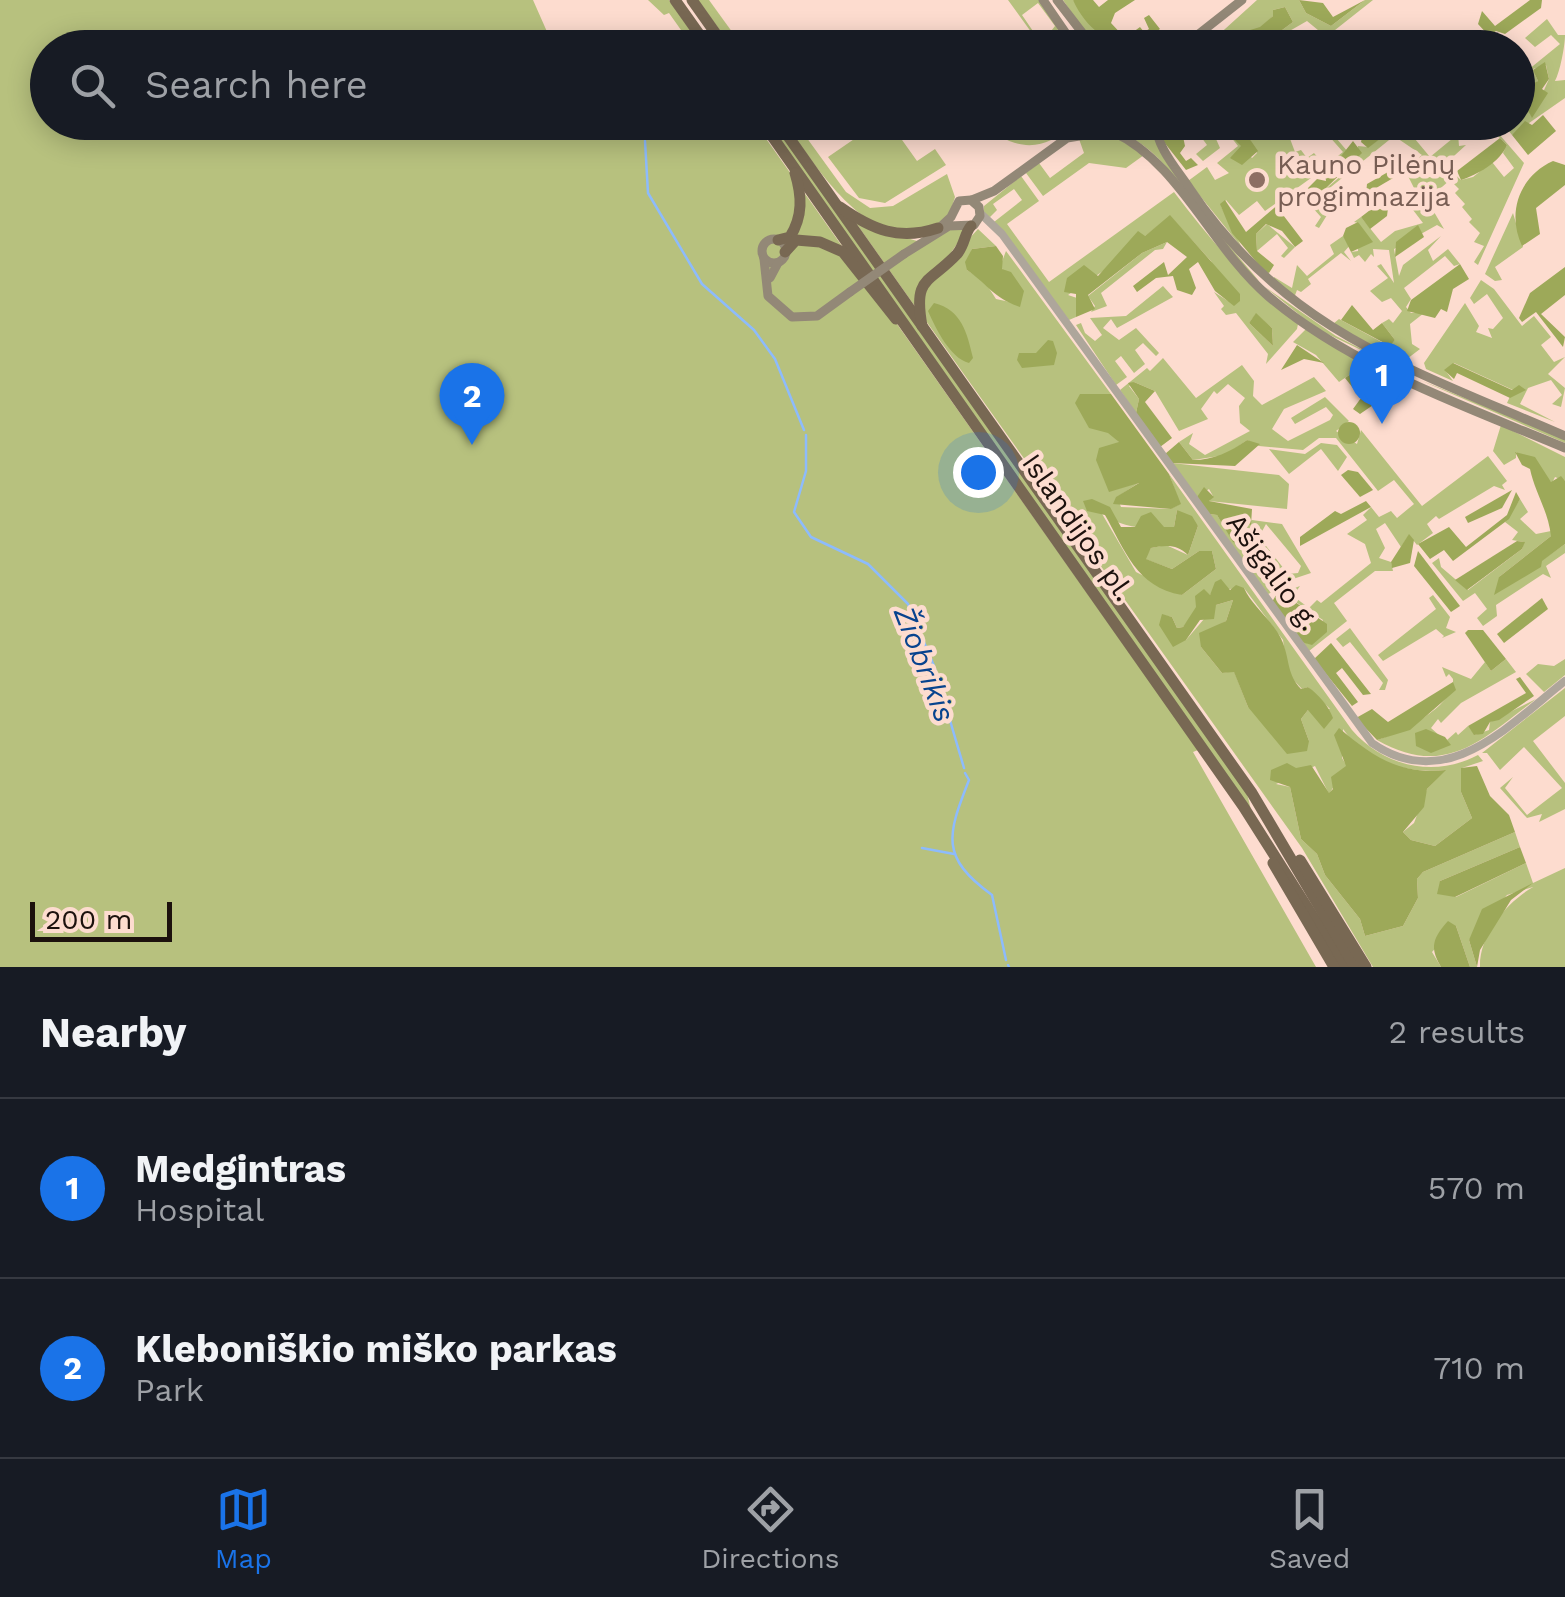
<!DOCTYPE html>
<html lang="en">
<head>
<meta charset="utf-8">
<style>
  :root { --surface:#171b24; --page:#242831; --text:#f1f3f6; --muted:#9ea1a6; --line:#363941; --accent:#1a73e8 }
  body { margin:0; font-family:"Work Sans",sans-serif; background:var(--page); color:var(--text) }
  .scale { position:absolute; left:30px; bottom:25px; width:142px; box-sizing:border-box; padding-left:10px; border:5px solid #1c110d; border-top:0; font-size:28px; line-height:35px; white-space:nowrap; color:#1c110d; -webkit-text-stroke:8px #fddccf; paint-order:stroke }
  .you { position:absolute; left:978px; top:472px; width:35px; height:35px; margin:-25px; border:8px solid #fff; border-radius:50%; background:#1a73e8; box-shadow:0 0 0 15px #1a73e833 }
  .badge { display:grid; place-items:center; width:65px; height:65px; border-radius:50%; background:var(--accent); color:#fff; font-size:32px; font-weight:700 }
  .pin { position:absolute; translate:-50% -82px; filter:drop-shadow(0 2px 5px #0008) }
  .pin::after { content:''; position:absolute; top:52px; width:35px; height:30px; background:inherit; clip-path:polygon(0 0,100% 0,50% 100%) }
  .list { margin:0; padding:0; list-style:none }
  h2 { display:flex; justify-content:space-between; align-items:center; height:130px; margin:0; padding:0 40px; font-size:42px }
  h2 small { font-size:32px; font-weight:400; color:var(--muted) }
  .list li { display:grid; grid-template-columns:65px 1fr auto; gap:30px; align-items:center; box-sizing:border-box; height:180px; padding:0 40px; border-top:2px solid var(--line) }
  .list b { display:block; font-size:38px; white-space:nowrap }
  .list p { margin:0; font-size:32px; white-space:nowrap; color:var(--muted) }
  .list em { font-size:32px; font-style:normal; color:var(--muted) }
  .icon { flex:none; width:55px; height:55px; fill:none; stroke:currentColor; stroke-width:2; stroke-linecap:round; stroke-linejoin:round }
  .map { position:relative; flex:none; width:1565px; height:967px; overflow:hidden }
  .search { position:absolute; background:var(--surface); box-shadow:0 5px 25px #0003; left:30px; right:30px; top:30px; height:110px; display:flex; align-items:center; gap:25px; box-sizing:border-box; padding:0 35px; border-radius:55px; color:var(--muted); font-size:38px }
  .sheet { height:490px; background:var(--surface) }
  nav { display:flex; justify-content:space-around; align-items:center; box-sizing:border-box; height:140px; border-top:2px solid var(--line); background:var(--surface); font-size:28px; color:var(--muted) }
  nav a { display:grid; justify-items:center; gap:5px }
  nav .on { color:var(--accent) }
  .map>svg:first-child { display:block }
  .green { fill:#b7c17e; fill-rule:evenodd }
  .forest { fill:#9da959 }
  .lines { fill:none; stroke-linecap:round; stroke-linejoin:round }
  .stream { stroke:#8dbbfc; stroke-width:2.5 }
  .tertiary { stroke:#aea69b; stroke-width:8 }
  .secondary { stroke:#938877; stroke-width:9 }
  .trunk { stroke:#786853; stroke-width:11 }
  .secondary-bridge { stroke:#938877; stroke-width:9 }
  .education-dot { fill:#8d6e63; stroke:#fddccf; stroke-width:4 }
  .labels { text-anchor:middle; dominant-baseline:central; stroke-width:9; stroke-linejoin:round; paint-order:stroke }
  .education-label { font-size:28px; fill:#785e54; stroke:#fddccf; text-anchor:start }
  .street-label { font-size:28px; fill:#1c110d; stroke:#fddccf }
  .water-label { font-size:30px; font-style:italic; fill:#08438e; stroke:#fddccf }
</style>
</head>
<body>
<div class="map">
<svg width="1565" height="967" viewBox="0 0 1565 967">
  <rect width="100%" height="100%" fill="#fddccf"/>
  <g class="green">
    <path d="M 0,0 L 533,0 L 552,43 L 552,48 L 48,48 L 48,122 L 578,122 C 606,155 670,132 708,132 L 709,123 L 755,123 L 1198,750 L 1193,752 L 1316,967 L 0,967 Z"/>
    <path d="M 648,0 L 669,0 L 702,47 L 693,47 L 669,13 L 664,15 Z"/>
    <path d="M 698,0 L 709,0 L 743,47 L 732,47 Z"/>
    <path d="M 1008,0 L 1040,0 L 1059,29 L 1048,35 L 1055,26 L 1038,3 L 1022,15 L 1037,37 L 1044,40 L 1039,43 Z"/>
    <path d="M 1063,0 L 1073,0 L 1120,47 L 1093,44 Z"/>
    <path d="M 1257,0 L 1299,0 L 1306,13 L 1331,26 L 1365,0 L 1373,0 L 1330,34 L 1324,35 L 1307,21 L 1286,33 L 1277,47 L 1259,47 L 1293,22 L 1285,7 L 1273,10 L 1273,16 L 1260,28 L 1224,38 L 1218,47 L 1204,48 Z"/>
    <path d="M 1547,19 L 1558,35 L 1565,35 C 1565,46 1560,72 1555,81 L 1565,80 L 1565,98 L 1512,135 L 1503,124 L 1513,129 L 1526,112 L 1518,102 L 1518,93 L 1532,117 L 1549,79 L 1546,65 L 1533,69 L 1538,81 L 1524,91 L 1523,77 L 1518,82 L 1518,78 L 1560,44 L 1551,35 L 1535,47 L 1525,38 Z"/>
    <path d="M 879,122 L 890,123 L 917,161 L 935,149 L 946,165 L 885,203 L 859,198 L 828,157 Z"/>
    <path d="M 765,123 L 775,123 L 1247,793 L 1251,810 Z"/>
    <path d="M 785,123 L 796,123 L 846,192 L 870,208 L 893,206 L 947,174 L 955,197 L 949,216 C 879,272 819,170 785,123 Z"/>
    <path d="M 987,123 L 1070,123 C 1050,153 1008,152 987,123 Z"/>
    <path d="M 1147,123 L 1152,123 L 1154,137 L 1220,235 L 1259,281 C 1206,246 1185,163 1126,135 Z"/>
    <path d="M 1193,123 L 1224,123 L 1213,132 L 1220,148 L 1203,161 L 1196,154 L 1207,145 L 1196,130 L 1185,133 Z"/>
    <path d="M 1238,123 L 1246,130 L 1262,123 L 1252,131 L 1289,123 L 1276,132 L 1282,140 L 1289,136 L 1295,152 L 1301,150 L 1307,158 L 1314,153 L 1325,166 L 1343,152 L 1328,135 L 1331,132 L 1348,152 L 1326,171 L 1314,157 L 1308,162 L 1314,170 L 1308,174 L 1311,178 L 1265,211 L 1257,201 L 1239,215 L 1226,200 L 1221,206 L 1242,248 L 1269,273 L 1264,275 L 1188,181 L 1207,167 L 1215,180 L 1229,173 L 1217,163 L 1238,146 L 1227,132 L 1218,137 L 1219,131 C 1232,132 1241,146 1252,158 L 1257,153 L 1249,138 L 1231,126 Z"/>
    <path d="M 1384,123 L 1415,139 L 1430,157 L 1458,134 L 1459,146 L 1466,145 L 1444,165 L 1461,180 L 1473,177 L 1492,162 L 1504,177 L 1514,168 L 1503,153 L 1507,145 L 1490,128 L 1492,126 L 1524,163 L 1478,265 L 1474,262 L 1484,246 L 1474,242 L 1480,233 L 1469,222 L 1472,219 L 1462,207 L 1465,204 L 1455,193 L 1459,189 L 1450,180 L 1427,200 L 1444,229 L 1437,225 L 1394,249 L 1399,276 L 1403,265 L 1441,236 L 1428,250 L 1433,261 L 1448,249 L 1460,264 L 1454,266 L 1445,256 L 1404,288 L 1411,299 L 1406,307 L 1411,313 L 1424,313 L 1410,324 L 1412,344 L 1420,349 L 1403,362 L 1333,324 L 1339,319 L 1389,346 L 1395,340 L 1382,323 L 1389,319 L 1393,323 L 1402,311 L 1391,298 L 1382,302 L 1370,291 L 1388,278 L 1377,266 L 1381,264 L 1394,283 L 1389,250 L 1373,249 L 1374,257 L 1371,254 L 1365,262 L 1359,255 L 1354,258 L 1351,252 L 1358,251 L 1359,223 L 1354,222 L 1361,217 L 1381,242 L 1395,231 L 1423,223 L 1410,206 L 1416,192 L 1402,164 L 1409,166 L 1422,155 L 1394,136 L 1326,191 L 1328,199 L 1337,199 L 1319,228 L 1315,226 L 1321,217 L 1311,206 L 1318,201 L 1325,209 L 1330,203 L 1322,192 L 1356,163 L 1358,146 L 1368,147 L 1389,132 Z"/>
    <path d="M 1101,137 L 1119,139 L 1144,155 L 1126,168 L 1089,163 L 1043,196 L 1026,173 L 1039,163 L 1050,178 L 1084,153 L 1079,139 Z"/>
    <path d="M 1021,176 L 1039,201 L 1007,224 L 1049,282 L 1174,192 C 1212,242 1249,285 1298,324 L 1297,329 L 1266,364 L 1268,354 L 1236,313 L 1226,315 L 1221,309 L 1224,306 L 1214,292 L 1228,301 L 1211,261 L 1170,216 L 1144,237 L 1138,232 L 1109,267 L 1068,295 L 1077,298 L 1076,317 L 1069,320 L 994,222 L 1022,200 L 1014,189 L 993,204 L 997,210 L 990,217 L 984,215 L 984,206 ZM 1256,314 L 1272,328 L 1273,346 L 1249,323 Z"/>
    <path d="M 1513,213 L 1523,247 L 1495,267 L 1502,280 L 1495,281 L 1485,274 Z"/>
    <path d="M 856,223 L 917,241 L 952,227 L 963,230 L 962,237 L 914,305 Z"/>
    <path d="M 1267,224 L 1295,247 L 1284,258 L 1281,256 L 1288,248 L 1277,234 L 1257,251 L 1256,234 Z"/>
    <path d="M 978,229 L 996,246 L 972,249 L 967,270 L 985,282 L 996,299 L 1010,302 L 1001,264 L 1006,251 L 1111,394 L 1080,394 L 1120,443 L 1110,491 L 1140,482 L 1117,497 L 1121,507 L 1170,509 L 1180,504 L 1169,474 L 1352,730 C 1384,767 1435,778 1478,755 L 1483,761 L 1462,768 L 1461,792 L 1472,818 L 1435,846 L 1411,840 L 1403,832 L 1414,823 L 1427,789 L 1445,770 C 1408,774 1365,762 1343,729 L 1342,758 L 1347,766 L 1329,794 L 1315,766 L 1276,784 L 1290,787 L 1301,839 L 1317,854 L 1325,875 L 1360,919 L 1365,936 L 1403,926 L 1418,898 L 1417,879 L 1423,872 L 1515,832 L 1520,847 L 1440,881 L 1447,894 L 1456,897 L 1526,863 L 1533,883 L 1565,868 L 1565,967 L 1480,967 C 1479,935 1507,902 1533,887 L 1507,895 L 1469,940 L 1477,967 L 1470,967 L 1456,926 L 1432,952 L 1441,967 L 1373,967 L 1302,848 L 926,321 L 922,290 ZM 1177,510 L 1198,526 L 1188,555 L 1166,545 L 1151,548 L 1145,559 L 1172,569 L 1199,551 L 1212,551 L 1216,569 L 1182,595 L 1136,572 L 1101,512 C 1124,530 1145,529 1174,527 ZM 1244,588 L 1283,640 L 1288,674 L 1302,689 L 1308,687 L 1330,709 L 1308,710 L 1301,719 L 1309,741 L 1248,707 L 1234,671 L 1222,673 L 1201,647 L 1215,627 L 1226,621 L 1233,600 L 1216,605 L 1186,640 L 1162,615 L 1172,617 L 1177,628 L 1183,627 L 1214,590 Z"/>
    <path d="M 1343,236 L 1351,244 L 1344,252 L 1351,261 L 1341,253 L 1308,279 L 1311,284 L 1301,292 L 1297,290 L 1294,298 L 1274,281 L 1274,277 L 1292,288 L 1297,265 L 1307,276 L 1334,254 L 1330,245 Z"/>
    <path d="M 1167,242 L 1163,249 L 1155,250 L 1101,293 L 1107,306 L 1091,312 L 1095,306 L 1088,296 L 1142,253 Z"/>
    <path d="M 1481,280 L 1494,289 L 1522,326 L 1534,316 L 1551,337 L 1541,345 L 1554,362 L 1565,357 L 1548,374 L 1565,388 L 1561,407 L 1552,404 L 1562,395 L 1551,380 L 1528,388 L 1520,404 L 1555,422 L 1507,403 L 1513,390 L 1454,363 L 1445,370 L 1453,381 L 1426,369 L 1424,363 L 1465,303 L 1479,326 L 1476,332 L 1492,338 L 1488,328 L 1493,329 L 1503,318 L 1487,294 L 1474,304 L 1470,298 Z"/>
    <path d="M 1163,286 L 1173,297 L 1117,328 L 1111,319 L 1103,328 L 1119,340 L 1136,328 L 1159,353 L 1156,356 L 1143,343 L 1135,350 L 1145,364 L 1134,373 L 1121,356 L 1115,361 L 1127,377 L 1116,385 L 1076,325 L 1081,323 L 1085,333 L 1095,341 L 1102,335 L 1090,318 L 1126,316 Z"/>
    <path d="M 1265,287 L 1336,336 L 1401,369 L 1317,329 Z"/>
    <path d="M 1306,329 L 1402,382 L 1401,385 L 1379,401 L 1355,371 L 1339,382 L 1316,355 L 1293,342 Z"/>
    <path d="M 1163,358 L 1196,398 L 1242,365 L 1254,381 L 1253,396 L 1262,405 L 1314,377 L 1326,391 L 1284,409 L 1272,429 L 1288,441 L 1330,420 L 1333,415 L 1326,407 L 1295,424 L 1291,418 L 1325,397 L 1349,421 L 1336,431 L 1357,444 L 1361,430 L 1422,506 L 1488,456 L 1507,481 L 1502,485 L 1505,490 L 1494,486 L 1439,519 L 1436,516 L 1427,524 L 1433,533 L 1417,545 L 1409,535 L 1401,547 L 1385,523 L 1376,529 L 1385,548 L 1379,558 L 1391,562 L 1393,571 L 1375,571 L 1334,603 L 1347,621 L 1309,651 L 1301,642 L 1312,644 L 1323,620 L 1282,593 L 1300,586 L 1293,596 L 1309,608 L 1317,600 L 1321,603 L 1371,563 L 1365,544 L 1347,534 L 1367,520 L 1363,515 L 1371,507 L 1379,517 L 1391,511 L 1397,518 L 1414,504 L 1394,480 L 1378,491 L 1336,438 L 1319,438 L 1303,450 L 1259,446 L 1247,440 L 1226,455 L 1193,460 L 1179,442 L 1193,433 L 1189,444 L 1205,455 L 1250,431 L 1240,423 L 1239,406 L 1245,398 L 1228,384 L 1217,394 L 1214,391 L 1201,409 L 1208,419 L 1179,431 L 1155,391 L 1134,382 L 1129,386 L 1139,399 L 1136,413 L 1120,390 L 1147,368 L 1150,371 Z"/>
    <path d="M 1420,380 L 1565,438 L 1565,443 Z"/>
    <path d="M 1501,425 L 1565,457 L 1565,481 L 1555,477 L 1552,483 L 1516,452 L 1516,458 L 1504,465 L 1493,451 Z"/>
    <path d="M 1321,443 L 1337,445 L 1347,457 L 1338,471 L 1321,449 L 1289,474 L 1269,449 L 1305,454 Z"/>
    <path d="M 1172,463 L 1279,475 L 1289,484 L 1287,509 L 1209,501 L 1213,496 L 1209,489 L 1197,497 Z"/>
    <path d="M 1520,499 L 1528,512 L 1520,519 L 1536,534 L 1551,531 L 1551,536 L 1499,577 L 1541,561 L 1565,544 L 1565,553 L 1546,566 L 1551,578 L 1543,574 L 1496,605 L 1497,616 L 1483,626 L 1477,618 L 1487,609 L 1475,593 L 1463,601 L 1432,563 L 1439,558 L 1441,567 L 1468,590 L 1522,549 L 1524,542 L 1512,540 L 1518,532 L 1505,522 Z"/>
    <path d="M 1209,514 L 1217,515 C 1234,544 1259,560 1279,589 L 1268,594 Z"/>
    <path d="M 1233,517 L 1247,524 L 1252,520 L 1282,524 L 1311,573 L 1284,582 L 1256,537 ZM 1266,524 L 1301,566 L 1298,573 L 1288,574 L 1259,537 Z"/>
    <path d="M 1433,595 L 1450,617 L 1446,628 L 1456,632 L 1442,638 L 1444,636 L 1436,629 L 1383,661 L 1378,655 L 1436,609 L 1429,598 Z"/>
    <path d="M 1350,628 L 1388,680 L 1385,690 L 1379,690 L 1383,683 L 1350,642 L 1343,647 L 1336,639 Z"/>
    <path d="M 1506,659 L 1516,672 L 1461,703 L 1441,723 L 1438,719 L 1431,728 L 1450,745 L 1447,740 L 1456,732 L 1458,735 L 1468,726 L 1475,735 L 1489,730 L 1490,722 L 1536,699 C 1482,740 1445,779 1377,740 C 1401,733 1455,706 1453,679 L 1449,674 L 1446,677 L 1442,667 L 1471,679 L 1485,662 L 1491,671 Z"/>
    <path d="M 1565,659 L 1565,675 L 1544,692 L 1526,674 L 1538,664 L 1554,666 Z"/>
    <path d="M 1565,688 L 1565,716 L 1533,741 L 1565,783 L 1565,809 L 1539,822 L 1542,814 L 1527,818 L 1500,788 L 1513,777 L 1505,788 L 1527,815 L 1562,788 L 1524,747 L 1500,770 L 1487,753 L 1482,753 Z"/>
  </g>
  <g class="forest">
    <path d="M 1073,0 L 1093,0 L 1099,7 L 1108,0 L 1135,0 L 1115,13 L 1111,23 L 1125,38 L 1140,27 L 1144,32 L 1149,29 L 1144,18 L 1149,15 L 1160,29 L 1143,41 L 1142,47 C 1111,48 1086,29 1073,0 Z"/>
    <path d="M 1299,0 L 1323,3 L 1333,17 L 1365,0 L 1331,26 L 1306,13 Z"/>
    <path d="M 1530,0 L 1542,0 L 1541,8 L 1505,34 L 1496,31 L 1489,36 L 1478,24 L 1482,11 L 1495,26 Z"/>
    <path d="M 1285,7 L 1293,22 L 1259,47 L 1246,47 L 1247,42 L 1240,39 L 1234,47 L 1218,47 L 1224,38 L 1260,27 L 1273,16 L 1273,10 Z"/>
    <path d="M 1545,62 L 1549,79 L 1542,89 L 1548,93 L 1532,118 C 1525,104 1511,90 1523,76 L 1528,81 L 1522,89 L 1538,81 L 1533,70 Z"/>
    <path d="M 1543,115 L 1556,131 L 1528,155 L 1512,135 L 1525,121 L 1532,125 Z"/>
    <path d="M 1163,123 L 1193,123 L 1181,127 L 1185,146 L 1180,153 L 1186,161 L 1191,158 L 1198,165 L 1186,170 L 1164,142 Z"/>
    <path d="M 1345,123 L 1384,123 L 1389,132 L 1368,148 L 1361,142 L 1363,133 Z"/>
    <path d="M 1231,126 L 1249,138 L 1258,151 L 1242,165 L 1230,158 L 1241,146 L 1226,131 L 1219,133 Z"/>
    <path d="M 1500,138 L 1507,145 C 1500,162 1477,175 1461,180 L 1457,171 Z"/>
    <path d="M 1353,141 L 1362,153 L 1322,192 L 1331,203 L 1325,210 L 1305,191 L 1317,179 L 1326,181 L 1325,174 L 1330,169 L 1335,171 L 1334,165 Z"/>
    <path d="M 1553,161 L 1565,165 L 1565,185 L 1536,208 L 1540,234 L 1522,246 C 1507,214 1518,177 1553,161 Z"/>
    <path d="M 1402,164 L 1405,171 L 1366,194 L 1367,184 Z"/>
    <path d="M 1391,194 L 1396,201 L 1388,208 L 1387,216 L 1370,229 L 1361,217 Z"/>
    <path d="M 1225,200 L 1246,232 L 1281,202 L 1280,211 L 1303,241 L 1295,247 L 1282,231 L 1266,224 L 1256,234 L 1257,251 L 1274,265 L 1269,273 L 1264,271 L 1232,233 L 1220,204 Z"/>
    <path d="M 1170,215 L 1240,294 L 1240,301 L 1234,306 L 1215,291 L 1198,262 L 1189,269 L 1196,288 L 1192,295 L 1177,290 L 1173,276 L 1156,278 L 1137,292 L 1133,286 L 1164,262 L 1168,275 L 1187,257 L 1167,242 L 1142,253 L 1088,295 L 1095,309 L 1076,317 L 1076,294 L 1064,292 L 1067,278 L 1084,265 L 1098,276 L 1138,231 L 1145,236 Z"/>
    <path d="M 1358,222 L 1373,242 L 1351,252 L 1343,236 L 1346,228 Z"/>
    <path d="M 1418,225 L 1424,237 L 1395,257 L 1396,242 Z"/>
    <path d="M 996,246 L 1003,256 L 1002,269 L 1011,272 L 1024,291 L 1020,307 C 992,297 991,287 967,270 L 965,262 L 972,249 Z"/>
    <path d="M 1460,264 L 1469,279 L 1453,289 L 1447,312 L 1441,309 L 1435,318 L 1407,311 L 1411,300 Z"/>
    <path d="M 1565,267 L 1565,295 L 1541,314 L 1565,337 L 1563,347 L 1536,312 L 1522,322 L 1519,318 L 1530,293 Z"/>
    <path d="M 934,303 C 962,310 967,333 973,358 L 969,363 C 950,358 936,329 928,311 Z"/>
    <path d="M 1352,305 L 1373,330 L 1382,323 L 1395,340 L 1390,346 L 1341,320 Z"/>
    <path d="M 1256,313 L 1272,328 L 1273,346 L 1249,323 Z"/>
    <path d="M 1048,340 L 1053,341 L 1057,353 L 1054,365 L 1022,368 L 1017,360 L 1019,353 L 1036,353 Z"/>
    <path d="M 1297,345 L 1324,363 L 1304,359 L 1281,370 Z"/>
    <path d="M 1453,363 L 1512,390 L 1519,385 L 1526,390 L 1510,398 L 1457,373 L 1454,379 L 1444,370 Z"/>
    <path d="M 1355,371 L 1379,401 L 1360,414 L 1353,409 L 1361,398 L 1345,378 Z"/>
    <path d="M 1134,382 L 1155,391 L 1145,402 L 1172,438 L 1160,447 L 1136,413 L 1139,399 L 1128,383 Z"/>
    <path d="M 1080,394 L 1111,394 L 1169,474 L 1181,504 L 1171,509 L 1113,504 L 1116,497 L 1139,483 L 1109,492 L 1096,460 L 1099,448 L 1119,442 L 1108,433 L 1089,428 L 1075,403 Z"/>
    <circle cx="1349" cy="433" r="11"/>
    <path d="M 1247,440 L 1260,444 L 1235,466 L 1172,463 L 1165,454 L 1179,442 L 1193,460 C 1214,460 1230,452 1247,440 Z"/>
    <path d="M 1515,452 L 1535,457 L 1551,482 L 1561,476 L 1565,481 L 1565,544 L 1542,561 L 1541,567 L 1494,595 L 1499,577 L 1551,536 C 1548,510 1535,493 1530,469 L 1522,465 Z"/>
    <path d="M 1348,470 L 1358,472 L 1373,490 L 1360,497 L 1341,475 Z"/>
    <path d="M 1204,487 L 1214,497 L 1209,501 L 1252,509 L 1251,525 L 1235,518 L 1256,541 L 1248,548 L 1233,542 L 1217,515 L 1209,514 L 1197,497 Z"/>
    <path d="M 1512,490 L 1502,508 L 1468,523 L 1465,517 Z"/>
    <path d="M 1516,492 L 1520,499 L 1509,519 L 1453,561 L 1444,550 L 1430,559 L 1418,544 L 1449,527 L 1466,547 L 1507,515 Z"/>
    <path d="M 1092,499 L 1110,507 L 1121,527 L 1135,527 L 1141,516 L 1151,512 L 1164,527 L 1174,527 L 1177,510 L 1192,516 L 1198,526 L 1188,555 C 1177,544 1166,545 1151,548 L 1146,559 L 1172,569 L 1199,551 L 1212,551 L 1216,569 L 1182,595 C 1136,587 1125,550 1105,515 L 1087,511 L 1083,501 Z"/>
    <path d="M 1366,501 L 1371,507 L 1300,546 L 1300,537 L 1335,511 L 1341,514 Z"/>
    <path d="M 1409,534 L 1414,540 L 1410,563 L 1392,568 L 1391,562 Z"/>
    <path d="M 1517,541 L 1525,542 L 1522,549 L 1467,590 L 1455,580 Z"/>
    <path d="M 1418,551 L 1460,606 L 1451,612 L 1414,566 Z"/>
    <path d="M 1221,579 L 1230,590 L 1236,585 L 1244,588 C 1253,608 1276,623 1283,643 C 1290,662 1287,674 1301,689 L 1308,687 C 1319,695 1328,705 1333,718 L 1324,729 L 1308,710 L 1301,719 L 1309,741 L 1307,751 L 1287,754 L 1248,707 L 1234,672 L 1222,673 L 1201,647 L 1199,633 L 1226,621 L 1233,600 L 1216,605 L 1214,619 L 1200,620 L 1186,640 L 1173,647 L 1159,625 L 1162,614 L 1172,617 L 1177,628 L 1183,627 L 1196,607 L 1195,596 L 1204,589 L 1210,595 L 1215,582 Z"/>
    <path d="M 1276,595 L 1282,593 L 1327,624 L 1327,632 L 1312,645 L 1301,642 L 1272,602 Z"/>
    <path d="M 1542,598 L 1548,609 L 1504,643 L 1497,634 Z"/>
    <path d="M 1468,630 L 1483,630 L 1506,659 L 1491,671 L 1465,633 Z"/>
    <path d="M 1331,643 L 1371,694 L 1363,695 L 1342,668 L 1336,673 L 1358,702 L 1352,706 L 1314,659 Z"/>
    <path d="M 1520,677 L 1534,696 L 1499,720 L 1490,722 L 1483,734 L 1474,735 L 1468,726 L 1526,693 L 1516,679 Z"/>
    <path d="M 1453,682 L 1456,690 L 1410,730 L 1377,740 L 1356,718 L 1372,709 L 1388,722 Z"/>
    <path d="M 1339,728 C 1372,756 1399,775 1446,770 L 1427,789 L 1424,807 L 1403,832 L 1411,840 L 1435,846 L 1472,818 L 1461,792 L 1461,768 L 1477,766 L 1490,796 L 1509,815 L 1515,832 L 1423,872 L 1417,879 L 1418,898 L 1403,926 L 1365,936 L 1360,919 L 1325,875 L 1317,854 L 1301,839 L 1290,787 L 1270,780 L 1271,770 L 1287,763 L 1296,768 L 1311,765 L 1329,793 L 1333,789 L 1331,777 L 1346,766 L 1334,735 Z"/>
    <path d="M 1426,729 L 1445,737 L 1451,745 L 1431,753 L 1416,746 L 1415,733 Z"/>
    <path d="M 1520,847 L 1526,863 L 1455,897 L 1437,894 L 1440,881 Z"/>
    <path d="M 1533,883 L 1511,900 L 1480,950 L 1477,967 L 1469,940 L 1482,909 Z"/>
    <path d="M 1448,921 L 1456,926 L 1470,967 L 1441,967 C 1429,947 1433,938 1448,921 Z"/>
  </g>
  <g class="lines">
    <g class="stream">
      <path d="M 645,141 L 648,193 L 702,284 L 754,330 L 775,359 L 804,430"/>
      <path d="M 806,435 L 806,471 L 794,512 L 811,537 L 868,564 L 908,604 L 934,666 L 964,768"/>
      <path d="M 965,773 L 969,780 C 947,836 940,857 992,895 L 1006,960"/>
      <path d="M 922,848 L 954,854"/>
      <path d="M 1008,965 L 1009,967"/>
    </g>
    <path class="tertiary" d="M 980,213 L 1002,234 L 1372,743 C 1446,795 1509,725 1565,681"/>
    <g class="secondary">
      <path d="M 1043,0 L 1076,48"/>
      <path d="M 1057,0 L 1094,48"/>
      <path d="M 1181,48 L 1242,0"/>
      <path d="M 1094,122 L 1119,132 L 1142,122"/>
      <path d="M 1155,122 C 1157,148 1176,168 1190,189 C 1286,332 1414,370 1565,436"/>
      <path d="M 1113,132 C 1179,162 1211,247 1268,296 C 1351,367 1465,406 1565,448"/>
      <path d="M 1067,138 L 1073,122"/>
      <path d="M 972,200 L 994,191 L 1067,138 L 1110,131"/>
      <circle cx="774" cy="251" r="12"/>
      <path d="M 904,254 L 949,226 L 974,225 L 980,216 L 979,207 L 971,200 L 959,201 L 951,217 L 936,231"/>
      <path d="M 764,259 L 768,296 L 792,317 L 817,316 L 850,292"/>
      <path d="M 770,278 L 778,263"/>
    </g>
    <g class="trunk">
      <path d="M 675,0 L 709,48"/>
      <path d="M 692,0 L 726,48"/>
      <path d="M 762,122 L 1243,806 L 1345,967"/>
      <path d="M 778,122 L 1252,793 L 1355,967"/>
      <path d="M 840,207 C 873,230 899,241 938,228"/>
      <path d="M 778,240 L 790,237 C 803,216 802,196 795,173"/>
      <path d="M 785,252 L 796,240 L 820,242 L 843,252 L 896,319"/>
      <path d="M 922,326 C 913,276 929,284 957,254 C 965,245 964,234 971,226"/>
      <path d="M 1300,860 L 1366,967"/>
      <path d="M 1273,863 L 1334,967"/>
    </g>
    <path class="secondary-bridge" d="M 850,292 L 904,254"/>
  </g>
  <circle class="education-dot" cx="1257" cy="180" r="10"/>
  <g class="labels">
    <g class="education-label">
      <text x="1277" y="164">Kauno Pilėnų<tspan x="1277" dy="32">progimnazija</tspan></text>
    </g>
    <g class="street-label">
      <text transform="translate(1078 527) rotate(55)">Islandijos pl.</text>
      <text transform="translate(1273 572) rotate(54)">Ašigalio g.</text>
    </g>
    <g class="water-label">
      <text transform="translate(925 664) rotate(69)">Žiobrikis</text>
    </g>
  </g>
</svg>
<div class="scale">200 m</div>
<div class="you"></div>
<div class="pin badge" style="left:1382px;top:424px">1</div>
<div class="pin badge" style="left:472px;top:445px">2</div>
<div class="search"><svg class="icon" aria-label="search" viewBox="0 0 24 24"><circle cx="10" cy="10" r="6"/><path d="M15 15l6 6"/></svg>Search here</div>
</div>
<section class="sheet">
<h2>Nearby<small>2 results</small></h2>
<ul class="list">
<li><span class="badge">1</span><div><b>Medgintras</b><p>Hospital</p></div><em>570 m</em></li>
<li><span class="badge">2</span><div><b>Kleboniškio miško parkas</b><p>Park</p></div><em>710 m</em></li>
</ul>
</section>
<nav>
<a class="on"><svg class="icon" aria-label="map" viewBox="0 0 24 24"><path d="M3 6l6-2 6 2 6-2v14l-6 2-6-2-6 2zM9 4v14M15 6v14"/></svg>Map</a>
<a><svg class="icon" aria-label="directions" viewBox="0 0 24 24"><path d="M12 3l9 9-9 9-9-9zM9 14v-3h6M13 9l2 2-2 2"/></svg>Directions</a>
<a><svg class="icon" aria-label="saved" viewBox="0 0 24 24"><path d="M7 4h10v16l-5-4-5 4z"/></svg>Saved</a>
</nav>
</body>
</html>
